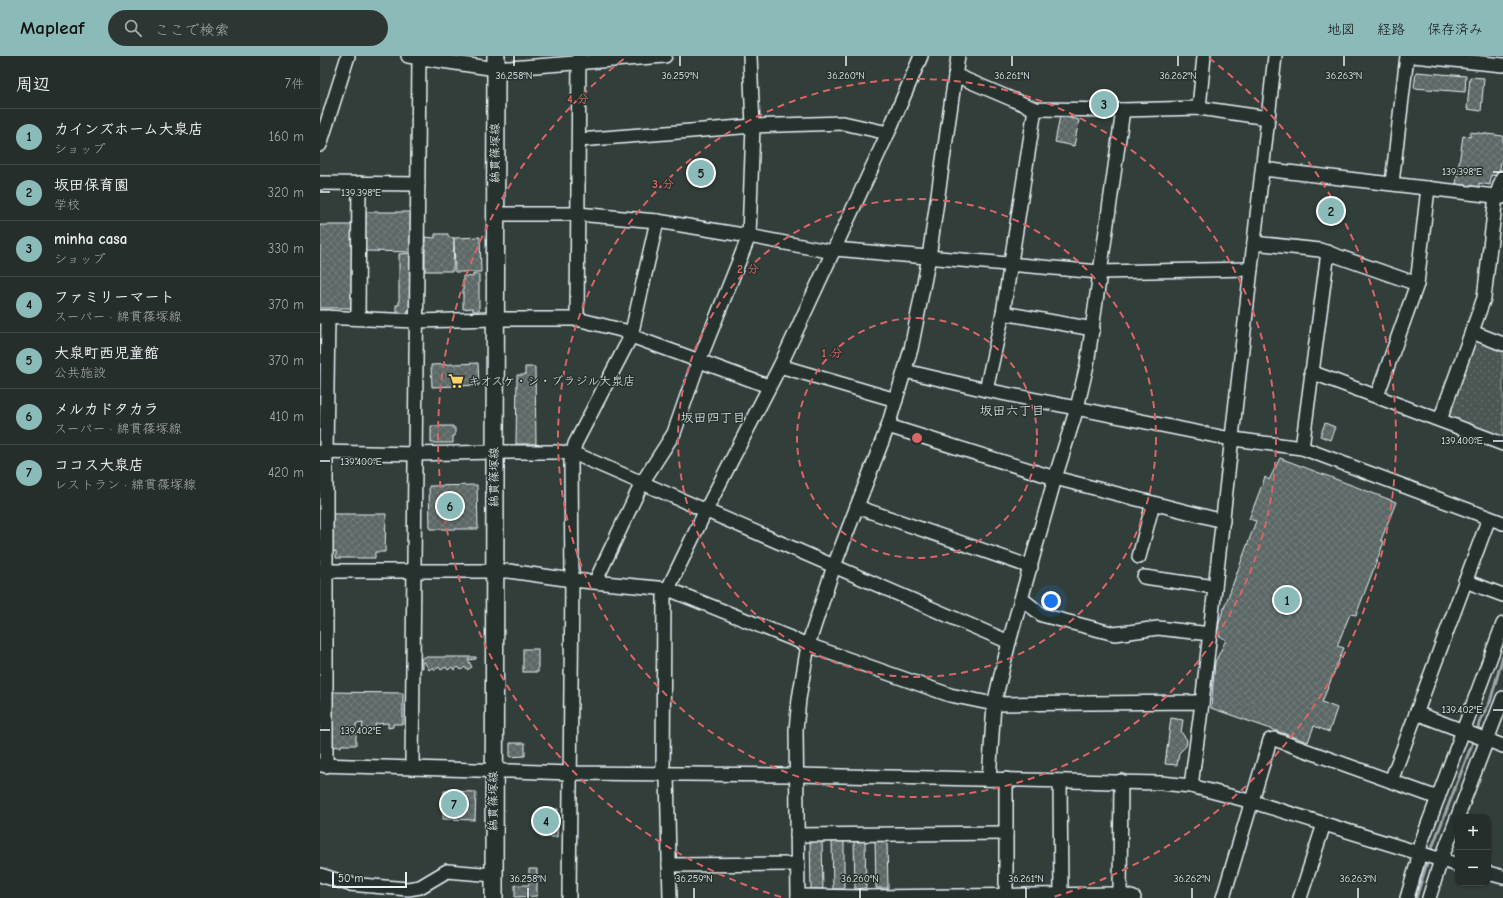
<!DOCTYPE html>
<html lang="ja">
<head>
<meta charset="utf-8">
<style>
  :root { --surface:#262e2b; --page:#2e3633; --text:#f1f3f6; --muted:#a4a8a9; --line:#424a47; --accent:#8bbbb9 }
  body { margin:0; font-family:"Comic Neue","Klee One",sans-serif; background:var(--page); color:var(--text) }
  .controls { position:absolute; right:12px; bottom:12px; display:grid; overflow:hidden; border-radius:8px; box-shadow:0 1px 3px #0004 }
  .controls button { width:36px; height:36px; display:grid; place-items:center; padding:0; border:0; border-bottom:1px solid var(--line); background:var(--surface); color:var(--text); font:20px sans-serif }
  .scale { position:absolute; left:12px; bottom:10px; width:75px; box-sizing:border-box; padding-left:4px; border:2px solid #e8f1f8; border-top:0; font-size:11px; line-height:14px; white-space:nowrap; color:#e8f1f8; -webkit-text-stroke:3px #26332d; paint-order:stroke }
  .you { position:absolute; left:731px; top:545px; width:14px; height:14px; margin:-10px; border:3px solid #fff; border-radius:50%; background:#1a73e8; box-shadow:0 0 0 6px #1a73e833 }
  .badge { display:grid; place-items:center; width:26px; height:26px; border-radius:50%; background:var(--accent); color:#111; font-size:13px; font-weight:700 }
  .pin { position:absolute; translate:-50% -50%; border:2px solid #fff; box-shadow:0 1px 4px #0006 }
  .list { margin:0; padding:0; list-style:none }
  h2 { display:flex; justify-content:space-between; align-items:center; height:52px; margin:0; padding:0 16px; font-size:17px }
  h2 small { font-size:13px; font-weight:400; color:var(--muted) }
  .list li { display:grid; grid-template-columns:26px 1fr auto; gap:12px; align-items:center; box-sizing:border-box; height:56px; padding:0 16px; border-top:1px solid var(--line) }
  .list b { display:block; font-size:15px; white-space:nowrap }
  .list p { margin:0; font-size:13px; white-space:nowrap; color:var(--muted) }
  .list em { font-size:13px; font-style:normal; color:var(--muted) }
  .icon { flex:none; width:22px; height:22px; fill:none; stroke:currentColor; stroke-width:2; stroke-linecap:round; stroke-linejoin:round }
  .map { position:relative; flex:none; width:1183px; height:842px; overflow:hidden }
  header { display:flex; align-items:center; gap:24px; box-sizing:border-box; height:56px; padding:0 20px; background:var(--accent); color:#111 }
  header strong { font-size:19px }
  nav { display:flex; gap:22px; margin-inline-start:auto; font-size:14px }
  .search { width:280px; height:36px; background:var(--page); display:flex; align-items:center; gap:10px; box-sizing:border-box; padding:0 14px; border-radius:22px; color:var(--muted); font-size:15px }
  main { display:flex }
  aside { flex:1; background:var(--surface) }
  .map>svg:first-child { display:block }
  .grass { fill:url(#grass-dots); stroke:#98a4a4 }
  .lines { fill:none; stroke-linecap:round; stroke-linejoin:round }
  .stream { stroke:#9ea9ab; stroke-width:3 }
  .building { fill:url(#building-cross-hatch); stroke:#e8f1f8 }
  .minor-casing { stroke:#e8f1f8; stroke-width:16 }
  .major-casing { stroke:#e8f1f8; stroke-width:20 }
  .minor { stroke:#26332d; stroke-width:13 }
  .major { stroke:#26332d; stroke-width:17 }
  .ticks { fill:none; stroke:#e8f1f8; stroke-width:1.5 }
  .ring { fill:none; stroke:#db6466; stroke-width:2; stroke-dasharray:7 5 }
  .labels { text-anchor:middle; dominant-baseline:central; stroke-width:3; stroke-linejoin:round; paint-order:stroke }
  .street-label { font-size:12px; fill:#e8f1f8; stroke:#26332d }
  .poi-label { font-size:12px; fill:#e8f1f8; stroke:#26332d; text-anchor:start }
  .neighbourhood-label { font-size:13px; fill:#e8f1f8; stroke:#26332d }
  .ticks-label { font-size:10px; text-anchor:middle; fill:#e8f1f8; stroke:#26332d; stroke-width:3; stroke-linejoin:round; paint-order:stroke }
  .centre { fill:#db6466; stroke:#26332d; stroke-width:2 }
  .ring-label { font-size:12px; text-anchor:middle; font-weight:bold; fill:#db6466; stroke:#26332d; stroke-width:3; stroke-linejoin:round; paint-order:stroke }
</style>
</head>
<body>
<header>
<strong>Mapleaf</strong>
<div class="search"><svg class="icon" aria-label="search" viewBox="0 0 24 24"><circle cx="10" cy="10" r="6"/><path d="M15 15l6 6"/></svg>ここで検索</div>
<nav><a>地図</a><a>経路</a><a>保存済み</a></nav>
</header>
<main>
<aside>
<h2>周辺<small>7件</small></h2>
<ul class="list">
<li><span class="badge">1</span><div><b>カインズホーム大泉店</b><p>ショップ</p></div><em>160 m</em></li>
<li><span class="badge">2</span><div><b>坂田保育園</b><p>学校</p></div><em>320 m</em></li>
<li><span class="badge">3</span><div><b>minha casa</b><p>ショップ</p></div><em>330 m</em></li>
<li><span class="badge">4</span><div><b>ファミリーマート</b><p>スーパー · 綿貫篠塚線</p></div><em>370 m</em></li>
<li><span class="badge">5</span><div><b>大泉町西児童館</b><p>公共施設</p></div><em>370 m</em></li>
<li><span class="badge">6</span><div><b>メルカドタカラ</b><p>スーパー · 綿貫篠塚線</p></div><em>410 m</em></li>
<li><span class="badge">7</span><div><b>ココス大泉店</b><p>レストラン · 綿貫篠塚線</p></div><em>420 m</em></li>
</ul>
</aside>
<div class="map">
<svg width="1183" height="842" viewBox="0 0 1183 842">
  <defs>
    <pattern id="grass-dots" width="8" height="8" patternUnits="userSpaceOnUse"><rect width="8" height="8" fill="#495651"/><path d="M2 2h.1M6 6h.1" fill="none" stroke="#636f6b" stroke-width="1.8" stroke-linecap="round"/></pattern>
    <pattern id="building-cross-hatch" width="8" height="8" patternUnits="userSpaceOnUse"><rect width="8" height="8" fill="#5c6865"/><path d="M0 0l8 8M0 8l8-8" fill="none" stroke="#737e7c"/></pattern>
  </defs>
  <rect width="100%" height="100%" fill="#323e39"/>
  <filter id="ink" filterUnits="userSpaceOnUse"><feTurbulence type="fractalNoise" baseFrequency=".025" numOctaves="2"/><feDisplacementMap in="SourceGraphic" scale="8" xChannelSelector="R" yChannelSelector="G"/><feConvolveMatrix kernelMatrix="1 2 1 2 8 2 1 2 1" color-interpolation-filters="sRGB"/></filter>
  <g filter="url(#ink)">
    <path class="grass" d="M 1158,284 L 1183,293 L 1183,382 L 1130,362 L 1128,359 L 1154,285 Z"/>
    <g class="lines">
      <g class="stream">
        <path d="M 1157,676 L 1160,664 L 1170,646 L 1183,600"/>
        <path d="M 1110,797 L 1154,683"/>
        <path d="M 1096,842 L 1108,804"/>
      </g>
    </g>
    <g class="building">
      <path d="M 1096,16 L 1146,20 L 1145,36 L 1094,32 Z"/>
      <path d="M 1150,21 L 1164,22 L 1161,55 L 1147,53 Z"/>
      <path d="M 740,60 L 759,64 L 754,90 L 735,86 Z"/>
      <path d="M 1150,76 L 1183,80 L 1183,99 L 1178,120 L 1171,119 L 1170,129 L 1159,127 L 1159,131 L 1136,128 L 1143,80 L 1150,81 Z"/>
      <path d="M 46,156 L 91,156 L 90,188 L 93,188 L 94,196 L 45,195 Z"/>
      <path d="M 0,169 L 32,169 L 31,252 L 0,252 Z"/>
      <path d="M 115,178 L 128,178 L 128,181 L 134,182 L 133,215 L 105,215 L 105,181 L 115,182 Z"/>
      <path d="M 160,181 L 161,216 L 135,216 L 134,182 Z"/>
      <path d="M 93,197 L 94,255 L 88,254 L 88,258 L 78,258 L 79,255 L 76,255 L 76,249 L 79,249 L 79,198 Z"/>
      <path d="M 153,218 L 159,219 L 159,255 L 153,255 L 153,252 L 143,253 L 143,220 L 153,221 Z"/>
      <path d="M 158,307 L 159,329 L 112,331 L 111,309 Z"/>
      <path d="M 205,311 L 215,311 L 216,388 L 196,388 L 197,319 L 205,319 Z"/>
      <path d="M 1005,367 L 1015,371 L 1010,384 L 1000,380 Z"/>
      <path d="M 111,370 L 133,370 L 133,372 L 135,372 L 135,380 L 133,380 L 133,387 L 111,387 Z"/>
      <path d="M 960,402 L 1076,446 L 1061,484 L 1064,486 L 1036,559 L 1030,558 L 1017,590 L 1024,592 L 1002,646 L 1017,652 L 1009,676 L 994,670 L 988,686 L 891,652 L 895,606 L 906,584 L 897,578 L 900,563 L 936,465 L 929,463 L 945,421 L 949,424 Z"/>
      <path d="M 157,429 L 158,473 L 110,473 L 109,430 Z"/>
      <path d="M 13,458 L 66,458 L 65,496 L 55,496 L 55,502 L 16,502 L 16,495 L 12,496 Z"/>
      <rect x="203" y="593" width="15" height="23"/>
      <path d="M 104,601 L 156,601 L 156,603 L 148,604 L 152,611 L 147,614 L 145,611 L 141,614 L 138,611 L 134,614 L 132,611 L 128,614 L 126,611 L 121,614 L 119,611 L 115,614 L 113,611 L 109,614 L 104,605 L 103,606 L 103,612 L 101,612 L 101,603 Z"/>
      <path d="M 10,636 L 83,637 L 83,668 L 73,668 L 73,671 L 68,672 L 68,667 L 55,668 L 56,672 L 42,673 L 43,667 L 36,668 L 36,689 L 21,689 L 21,691 L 9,690 Z"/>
      <path d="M 851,662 L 863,664 L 861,676 L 867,684 L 866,690 L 859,697 L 857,709 L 845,708 Z"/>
      <path d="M 190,687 L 205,687 L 205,700 L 190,701 Z"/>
      <path d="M 124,735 L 156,736 L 155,764 L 123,763 Z"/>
      <path d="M 222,753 L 238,753 L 237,781 L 221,781 Z"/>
      <path d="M 490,784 L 502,784 L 503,833 L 491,833 Z"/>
      <path d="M 555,784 L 567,784 L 568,832 L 556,832 Z"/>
      <path d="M 512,785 L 524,785 L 524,833 L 513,833 Z"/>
      <path d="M 534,785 L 545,785 L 546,832 L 535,833 Z"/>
      <path d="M 209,813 L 217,813 L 217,840 L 195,841 L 195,829 L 209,829 Z"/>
    </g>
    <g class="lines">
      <defs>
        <g id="minor">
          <path d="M 88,0 L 176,13 L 345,0"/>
          <path d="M 1093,0 L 1183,9"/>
          <path d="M 635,19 L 715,53 L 803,54 L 879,52 L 948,62"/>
          <path d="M 879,52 L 884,0"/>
          <path d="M 259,84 L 433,70 L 523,67 L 568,77"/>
          <path d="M 0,89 L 28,0"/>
          <path d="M 943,113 L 1183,141"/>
          <path d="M 0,127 L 98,128"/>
          <path d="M 1072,127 L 1087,0"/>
          <path d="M 175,158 L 257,158 L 337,165 L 429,180 L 513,196"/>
          <path d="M 934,187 L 1000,194 L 1097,228"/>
          <path d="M 515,193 L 779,216 L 931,213"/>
          <path d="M 683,257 L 773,273"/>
          <path d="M 0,261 L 96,265 L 175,263 L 257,263 L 305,275 L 311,280 L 448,330"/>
          <path d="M 38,262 L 39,127"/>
          <path d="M 257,263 L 259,0"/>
          <path d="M 1152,276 L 1183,288"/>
          <path d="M 460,310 L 576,344"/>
          <path d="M 585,315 L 666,334 L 906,382 L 982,392 L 1183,467"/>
          <path d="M 991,316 L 1183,388"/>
          <path d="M 666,334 L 683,257 L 715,53"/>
          <path d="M 1057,340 L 1097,228 L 1108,132"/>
          <path d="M 1120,364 L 1164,242 L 1176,140 L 1183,121"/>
          <path d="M 568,370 L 735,422 L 903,465"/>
          <path d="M 982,392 L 1008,196"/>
          <path d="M 0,396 L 95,398 L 174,396 L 241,396 L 260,400 L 689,586"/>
          <path d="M 537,451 L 711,511"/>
          <path d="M 819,501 L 833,447"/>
          <path d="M 0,515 L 189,515 L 252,524 L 348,533 L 488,589 L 630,639 L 674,648 L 875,646 L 882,647"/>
          <path d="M 824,521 L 895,531"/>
          <path d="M 1145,525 L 1183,539"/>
          <path d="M 277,526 L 278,520 L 322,427 L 354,377 L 379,305 L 429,180 L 433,70 L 430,0"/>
          <path d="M 702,543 L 722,559 L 795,578 L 838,572 L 890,578"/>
          <path d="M 1096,657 L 1183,690"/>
          <path d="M 0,709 L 251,717 L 477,719 L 841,727 L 871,730 L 933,746 L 1138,809"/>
          <path d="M 6,710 L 6,396 L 8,261"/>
          <path d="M 92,712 L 99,3"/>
          <path d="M 343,719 L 344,541 L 386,454 L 460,310 L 568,77 L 601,0"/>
          <path d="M 347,719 L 350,842"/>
          <path d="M 669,723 L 674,648 L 689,586 L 735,422 L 757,352 L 767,309 L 803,54"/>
          <path d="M 686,723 L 686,842"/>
          <path d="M 740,725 L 741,838"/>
          <path d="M 1071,725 L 1169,462"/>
          <path d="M 871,730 L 882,647 L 955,0"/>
          <path d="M 477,779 L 686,777"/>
          <path d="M 349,809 L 477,808"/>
          <path d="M 1168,817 L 1183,821"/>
          <path d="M 0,819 L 29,828 L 88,833 L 100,831 L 127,815 L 174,819"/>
          <path d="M 800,838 L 801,725"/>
          <path d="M 478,840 L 548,841 L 800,838 L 814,842"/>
          <path d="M 249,842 L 252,524 L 251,406 L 255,388 L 311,280 L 337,165"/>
          <path d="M 478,842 L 476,674 L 479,643 L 488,589 L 514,510 L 568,370 L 591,293 L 609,201 L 638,0"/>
          <path d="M 903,842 L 950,684 L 954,683 L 1118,742"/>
          <path d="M 980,842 L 1004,768"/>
          <path d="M 1087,842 L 1097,808 L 1101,787 L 1183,568"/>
          <path d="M 1109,842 L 1121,804 L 1183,642"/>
        </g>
        <path id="major" d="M 174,842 L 176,0"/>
      </defs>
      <use href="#minor" class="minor-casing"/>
      <use href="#major" class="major-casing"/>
      <use href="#minor" class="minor"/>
      <use href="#major" class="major"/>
    </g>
  </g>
  <path class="ticks" d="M 194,0 L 194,10M 360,0 L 360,10M 526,0 L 526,10M 692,0 L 692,10M 858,0 L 858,10M 1024,0 L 1024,10M 1173,116 L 1183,116M 0,136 L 10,136M 1173,385 L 1183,385M 0,405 L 10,405M 1173,654 L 1183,654M 0,674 L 10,674M 208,832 L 208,842M 374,832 L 374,842M 540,832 L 540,842M 706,832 L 706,842M 872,832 L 872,842M 1038,832 L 1038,842"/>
  <g class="ring">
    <circle cx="597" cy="382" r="120"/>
    <circle cx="597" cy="382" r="239"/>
    <circle cx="597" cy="382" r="359"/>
    <path d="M461 841A479 479 0 0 1 305 2M889 2A479 479 0 0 1 733 841"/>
  </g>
  <defs>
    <symbol id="supermarket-bare" viewBox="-9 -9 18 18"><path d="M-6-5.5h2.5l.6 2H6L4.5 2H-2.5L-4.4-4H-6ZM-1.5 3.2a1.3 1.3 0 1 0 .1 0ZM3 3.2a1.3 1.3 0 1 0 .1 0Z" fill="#ffd166" stroke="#26332d" stroke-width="2.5" paint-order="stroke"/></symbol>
  </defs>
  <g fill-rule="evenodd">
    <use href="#supermarket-bare" x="125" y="314" width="22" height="22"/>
  </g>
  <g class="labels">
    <g class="street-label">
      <text transform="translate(175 97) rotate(-90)">綿貫篠塚線</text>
      <text transform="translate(174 421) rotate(-90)">綿貫篠塚線</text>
      <text transform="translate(173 745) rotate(-90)">綿貫篠塚線</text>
    </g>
    <g class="poi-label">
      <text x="148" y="325">キオスケ・シ・ブラジル大泉店</text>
    </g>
    <g class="neighbourhood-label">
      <text x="692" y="354">坂田六丁目</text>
      <text x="393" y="361">坂田四丁目</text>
    </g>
  </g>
  <g class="ticks-label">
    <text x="194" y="23">36.258°N</text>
    <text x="360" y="23">36.259°N</text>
    <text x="526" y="23">36.260°N</text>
    <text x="692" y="23">36.261°N</text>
    <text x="858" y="23">36.262°N</text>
    <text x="1024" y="23">36.263°N</text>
    <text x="1142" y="119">139.398°E</text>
    <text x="41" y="140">139.398°E</text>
    <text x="1142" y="388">139.400°E</text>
    <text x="41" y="409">139.400°E</text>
    <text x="1142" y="657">139.402°E</text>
    <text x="41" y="678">139.402°E</text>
    <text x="208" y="826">36.258°N</text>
    <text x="374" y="826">36.259°N</text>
    <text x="540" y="826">36.260°N</text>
    <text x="706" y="826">36.261°N</text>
    <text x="872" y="826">36.262°N</text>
    <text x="1038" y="826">36.263°N</text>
  </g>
  <circle cx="597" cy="382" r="6" class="centre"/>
  <g class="ring-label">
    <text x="258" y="47">4 分</text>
    <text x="343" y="132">3 分</text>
    <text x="428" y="217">2 分</text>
    <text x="512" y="301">1 分</text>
  </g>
</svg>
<div class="controls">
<button>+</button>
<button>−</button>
</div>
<div class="scale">50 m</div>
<div class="you"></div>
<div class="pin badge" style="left:967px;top:544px">1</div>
<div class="pin badge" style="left:1011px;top:155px">2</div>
<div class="pin badge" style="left:784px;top:48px">3</div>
<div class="pin badge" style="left:226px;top:765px">4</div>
<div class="pin badge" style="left:381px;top:117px">5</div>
<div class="pin badge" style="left:130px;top:450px">6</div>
<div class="pin badge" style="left:134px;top:748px">7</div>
</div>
</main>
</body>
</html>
